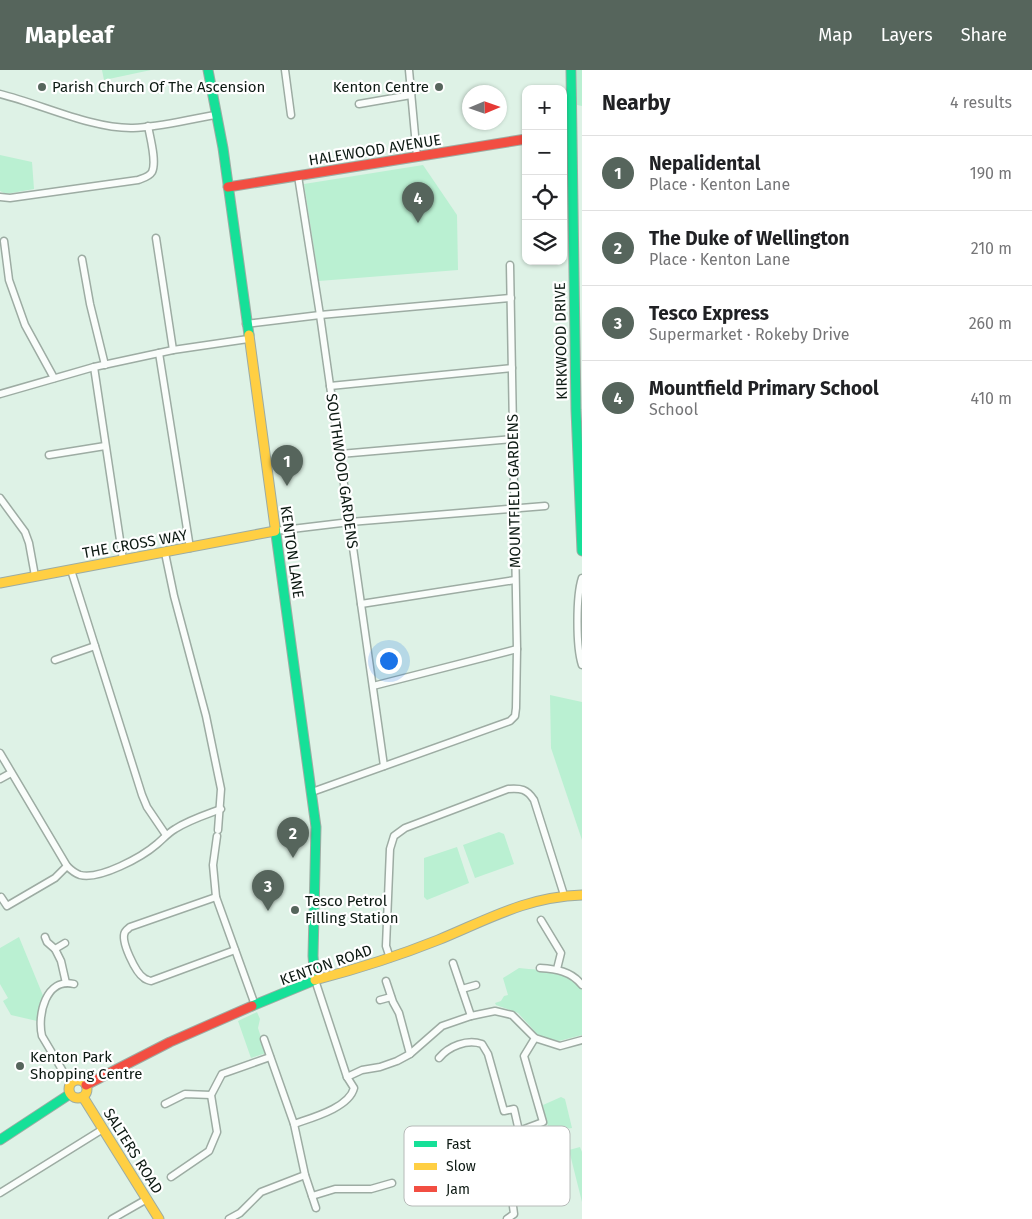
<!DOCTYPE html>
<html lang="en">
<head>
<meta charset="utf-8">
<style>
  :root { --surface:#fff; --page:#f6f6f6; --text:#202124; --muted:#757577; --line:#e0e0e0; --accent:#56655c }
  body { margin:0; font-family:"Fira Sans",sans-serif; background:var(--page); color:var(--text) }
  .controls { position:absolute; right:15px; top:15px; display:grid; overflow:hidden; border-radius:10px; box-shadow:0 1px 4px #0004 }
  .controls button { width:45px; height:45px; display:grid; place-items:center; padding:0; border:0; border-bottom:1px solid var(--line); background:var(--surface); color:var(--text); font:25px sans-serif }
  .compass { position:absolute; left:462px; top:15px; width:45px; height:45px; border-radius:50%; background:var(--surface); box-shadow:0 1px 4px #0004; rotate:88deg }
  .you { position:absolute; left:388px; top:590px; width:18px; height:18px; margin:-12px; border:4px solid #fff; border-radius:50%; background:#1a73e8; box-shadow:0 0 0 8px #1a73e833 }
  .badge { display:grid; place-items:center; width:32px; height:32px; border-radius:50%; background:var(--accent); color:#fff; font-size:16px; font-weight:700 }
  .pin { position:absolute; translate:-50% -41px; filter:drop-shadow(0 1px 2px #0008) }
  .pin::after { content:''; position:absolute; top:26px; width:18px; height:15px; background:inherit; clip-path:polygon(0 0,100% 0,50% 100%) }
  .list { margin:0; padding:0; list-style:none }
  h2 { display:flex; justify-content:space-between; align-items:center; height:65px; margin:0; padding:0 20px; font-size:21px }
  h2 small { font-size:16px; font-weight:400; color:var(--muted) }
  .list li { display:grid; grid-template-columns:32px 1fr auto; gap:15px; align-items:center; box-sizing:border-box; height:75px; padding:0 20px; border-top:1px solid var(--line) }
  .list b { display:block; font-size:19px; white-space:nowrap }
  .list p { margin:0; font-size:16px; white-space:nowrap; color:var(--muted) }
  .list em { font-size:16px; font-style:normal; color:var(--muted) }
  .icon { flex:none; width:28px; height:28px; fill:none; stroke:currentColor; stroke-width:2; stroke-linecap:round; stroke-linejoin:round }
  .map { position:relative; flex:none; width:582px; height:1149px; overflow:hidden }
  header { display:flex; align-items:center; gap:30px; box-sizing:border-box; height:70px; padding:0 25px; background:var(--accent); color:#fff }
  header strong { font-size:24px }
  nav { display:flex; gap:28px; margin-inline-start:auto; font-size:18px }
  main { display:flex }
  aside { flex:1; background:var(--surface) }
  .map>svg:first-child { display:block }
  .green { fill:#baf0d2 }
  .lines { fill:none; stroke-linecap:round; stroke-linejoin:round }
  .street-casing { stroke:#9daca3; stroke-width:9 }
  .fast-casing { stroke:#9daca3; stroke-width:11 }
  .slow-casing { stroke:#9daca3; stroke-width:11 }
  .jam-casing { stroke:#9daca3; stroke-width:11 }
  .street { stroke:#fafdfb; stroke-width:6 }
  .fast { stroke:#16e098; stroke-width:9 }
  .slow { stroke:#ffcf43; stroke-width:9 }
  .jam { stroke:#f24e42; stroke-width:9 }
  .poi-dot { fill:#56655c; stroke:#fff; stroke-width:2 }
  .labels { text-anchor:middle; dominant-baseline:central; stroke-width:4.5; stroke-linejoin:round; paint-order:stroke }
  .poi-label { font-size:15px; fill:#0c1912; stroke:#fff; text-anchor:start }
  .street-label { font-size:15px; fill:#0c1912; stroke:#fff }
  .key { fill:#fff; stroke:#b6bab8; stroke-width:1 }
  .key-label { font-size:14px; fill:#0c1912 }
</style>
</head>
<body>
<header>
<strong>Mapleaf</strong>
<nav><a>Map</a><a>Layers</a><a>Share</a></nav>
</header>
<main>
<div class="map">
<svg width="582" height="1149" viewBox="0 0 582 1149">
  <rect width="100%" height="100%" fill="#def2e6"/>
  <g class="green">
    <path d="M 102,0 L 151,0 L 104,10 Z"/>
    <path d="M 577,0 L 582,0 L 582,36 L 577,35 Z"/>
    <path d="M 0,85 L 32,92 L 34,119 L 6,124 L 0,121 Z"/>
    <path d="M 423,95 L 457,145 L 458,200 L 319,211 L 304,114 Z"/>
    <path d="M 550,625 L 582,632 L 582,770 L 551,678 Z"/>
    <path d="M 499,762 L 504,764 L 514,794 L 475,808 L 463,775 Z"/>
    <path d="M 457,777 L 469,813 L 427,830 L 424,827 L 424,788 Z"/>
    <path d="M 19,867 L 44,928 L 37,951 L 11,945 L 3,931 L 8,928 L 0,914 L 0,878 Z"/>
    <path d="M 519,898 C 546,901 563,899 582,920 L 582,965 L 559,971 L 540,967 L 518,943 L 496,935 L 495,933 L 501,931 L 504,926 L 508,925 L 503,908 Z"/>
    <path d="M 257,942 L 260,949 L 258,958 L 266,983 L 251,988 L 238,951 Z"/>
    <path d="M 561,1027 L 565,1029 L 572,1058 L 565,1059 L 567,1070 L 554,1074 L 546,1050 L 543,1035 Z"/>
    <path d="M 580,1077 L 582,1082 L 582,1132 L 569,1080 Z"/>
  </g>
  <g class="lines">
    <defs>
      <g id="street">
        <path d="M 285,0 L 291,45"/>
        <path d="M 409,0 L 417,87"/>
        <path d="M 0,24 C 41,34 92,59 133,58 C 161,57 189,49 216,45"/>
        <path d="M 359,34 L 411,25"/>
        <path d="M 298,106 L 320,245 L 384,696"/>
        <path d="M 0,127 L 10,128 L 138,110 C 143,108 149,107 152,102 C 157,92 150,67 148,56"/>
        <path d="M 156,168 L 173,280"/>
        <path d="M 4,171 L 9,210 L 25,255 L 54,308"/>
        <path d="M 82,189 L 90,234 L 105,295"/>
        <path d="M 246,254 L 320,245 L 511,228"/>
        <path d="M 159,283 L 190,478"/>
        <path d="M 94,297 L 123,490"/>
        <path d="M 330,316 L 512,298"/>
        <path d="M 0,324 L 94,297 L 173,280 L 248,269"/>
        <path d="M 340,384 L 512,369"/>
        <path d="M 49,385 L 105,376"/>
        <path d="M 0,428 L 25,462 L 29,473 L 35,506"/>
        <path d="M 275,461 L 350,452 L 545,436"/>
        <path d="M 165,483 L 174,526 L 206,646 L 221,719 L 218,760"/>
        <path d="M 71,500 L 142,725 L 147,737 L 166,765"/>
        <path d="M 582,508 C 576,526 576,577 582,595"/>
        <path d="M 361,534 L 515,510"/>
        <path d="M 55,590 L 95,576"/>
        <path d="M 373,616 L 517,579"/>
        <path d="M 0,683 L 67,796"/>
        <path d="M 0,709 L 11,703"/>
        <path d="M 312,722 L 510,651 L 515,646 L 516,638 L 517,579 L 510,195"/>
        <path d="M 217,766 L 213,795 L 216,827 L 255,935"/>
        <path d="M 1,827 L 7,836 L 55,808 L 67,796 C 71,800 74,803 80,805 C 100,810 142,787 157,774 C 163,769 168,763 175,759 C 189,750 205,745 221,739"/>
        <path d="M 216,827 L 130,857 C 129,858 125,861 125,862 C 120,871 136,903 144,908 C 145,909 150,911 151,911 L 235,880"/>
        <path d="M 541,850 L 561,883 L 557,899"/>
        <path d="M 45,867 L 47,872 L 55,879 L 65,873"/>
        <path d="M 55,879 L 61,891 L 66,913"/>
        <path d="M 390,888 L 386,876 L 390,779 L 394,766 L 405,758 L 508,719 C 521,718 527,719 534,730 L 564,825"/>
        <path d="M 453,893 L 471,946"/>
        <path d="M 540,898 C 556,899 571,901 582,915"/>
        <path d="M 386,911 L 393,932 L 399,943 L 410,984"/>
        <path d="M 462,919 L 476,915"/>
        <path d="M 380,930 L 391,927"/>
        <path d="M 264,969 L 294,1054 L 305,1105 L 316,1138"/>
        <path d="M 439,988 C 449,976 467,969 482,974 L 488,984 L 504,1041 L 514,1039 L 519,1061 L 543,1052 L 524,986 L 535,968"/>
        <path d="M 347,1007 L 362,1000 L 380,997 L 397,991 L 410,984 L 442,956 L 471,946 L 495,941 L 512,945 L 535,968 L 560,976 L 582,970"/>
        <path d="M 73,1012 L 64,1003 L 42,966 C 37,945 46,907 74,914"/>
        <path d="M 165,1034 L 185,1024 L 211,1025"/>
        <path d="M 294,1054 C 311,1048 349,1038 354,1018 L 347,1007 L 315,910"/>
        <path d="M 171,1107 L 209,1081 L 217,1062 L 211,1025 L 222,1004 L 270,987"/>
        <path d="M 0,1123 L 103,1059"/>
        <path d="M 312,1126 L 335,1119 L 371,1119 L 392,1113"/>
        <path d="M 112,1149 L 147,1129"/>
        <path d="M 229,1149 L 240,1143 L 261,1122 L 305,1105"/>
        <path d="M 507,1149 L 514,1144 L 511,1121 L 521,1114 L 528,1103 L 519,1061"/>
      </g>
      <g id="fast">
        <path d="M 208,0 L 223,78 L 249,265"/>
        <path d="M 571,0 L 576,340 L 582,481"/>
        <path d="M 252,936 L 315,910 L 313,886 L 316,757 L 275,457"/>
        <path d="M 0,1070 L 70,1024"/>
      </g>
      <g id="slow">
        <path d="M 249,265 L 275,457"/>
        <path d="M 0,513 L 275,461"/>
        <path d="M 315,910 C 357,899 398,886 438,870 C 489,849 526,827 582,825"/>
        <circle cx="78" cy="1019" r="9"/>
        <path d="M 83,1027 L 159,1149"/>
      </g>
      <g id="jam">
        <path d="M 228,117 L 526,69"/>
        <path d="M 86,1015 L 170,972 L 252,936"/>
      </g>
    </defs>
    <use href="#street" class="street-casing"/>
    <use href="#fast" class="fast-casing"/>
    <use href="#slow" class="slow-casing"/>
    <use href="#jam" class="jam-casing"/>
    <use href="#street" class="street"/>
    <use href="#fast" class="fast"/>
    <use href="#slow" class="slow"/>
    <use href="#jam" class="jam"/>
  </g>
  <g class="poi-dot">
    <circle cx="42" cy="17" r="5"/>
    <circle cx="439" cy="17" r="5"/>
    <circle cx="295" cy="840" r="5"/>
    <circle cx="20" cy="996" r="5"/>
  </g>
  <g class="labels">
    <g class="poi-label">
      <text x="52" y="17">Parish Church Of The Ascension</text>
      <text x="429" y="17" text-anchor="end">Kenton Centre</text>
      <text x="305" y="831">Tesco Petrol<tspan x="305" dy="17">Filling Station</tspan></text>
      <text x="30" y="987">Kenton Park<tspan x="30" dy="17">Shopping Centre</tspan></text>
    </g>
    <g class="street-label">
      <text transform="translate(375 80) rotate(-9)">HALEWOOD AVENUE</text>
      <text transform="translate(561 271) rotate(-91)">KIRKWOOD DRIVE</text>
      <text transform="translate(342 401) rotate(82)">SOUTHWOOD GARDENS</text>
      <text transform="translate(514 421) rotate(-91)">MOUNTFIELD GARDENS</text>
      <text transform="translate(135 474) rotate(-10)">THE CROSS WAY</text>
      <text transform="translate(292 482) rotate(82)">KENTON LANE</text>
      <text transform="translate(326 895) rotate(-19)">KENTON ROAD</text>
      <text transform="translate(133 1081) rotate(58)">SALTERS ROAD</text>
    </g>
  </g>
  <rect x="404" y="1056" width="166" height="80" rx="8" class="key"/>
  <rect x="414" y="1071" width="23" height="6" fill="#16e098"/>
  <rect x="414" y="1093" width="23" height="7" fill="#ffcf43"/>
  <rect x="414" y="1116" width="23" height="6" fill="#f24e42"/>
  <g class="key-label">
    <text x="446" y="1079">Fast</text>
    <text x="446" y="1101">Slow</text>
    <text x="446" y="1124">Jam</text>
  </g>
</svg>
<div class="controls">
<button>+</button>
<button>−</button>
<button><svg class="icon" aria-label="locate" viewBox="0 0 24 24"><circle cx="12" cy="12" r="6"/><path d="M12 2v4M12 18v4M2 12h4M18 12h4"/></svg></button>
<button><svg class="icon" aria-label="layers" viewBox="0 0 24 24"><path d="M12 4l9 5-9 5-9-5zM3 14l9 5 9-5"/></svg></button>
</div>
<svg class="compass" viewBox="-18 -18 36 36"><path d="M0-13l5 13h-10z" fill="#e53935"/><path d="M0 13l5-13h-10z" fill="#757577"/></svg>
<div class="you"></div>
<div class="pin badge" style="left:287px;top:416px">1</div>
<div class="pin badge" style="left:293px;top:788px">2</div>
<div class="pin badge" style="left:268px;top:841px">3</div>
<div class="pin badge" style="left:418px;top:153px">4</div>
</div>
<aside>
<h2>Nearby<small>4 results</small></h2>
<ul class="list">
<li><span class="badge">1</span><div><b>Nepalidental</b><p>Place · Kenton Lane</p></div><em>190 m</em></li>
<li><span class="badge">2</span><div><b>The Duke of Wellington</b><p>Place · Kenton Lane</p></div><em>210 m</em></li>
<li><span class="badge">3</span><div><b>Tesco Express</b><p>Supermarket · Rokeby Drive</p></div><em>260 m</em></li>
<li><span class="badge">4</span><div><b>Mountfield Primary School</b><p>School</p></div><em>410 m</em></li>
</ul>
</aside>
</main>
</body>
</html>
